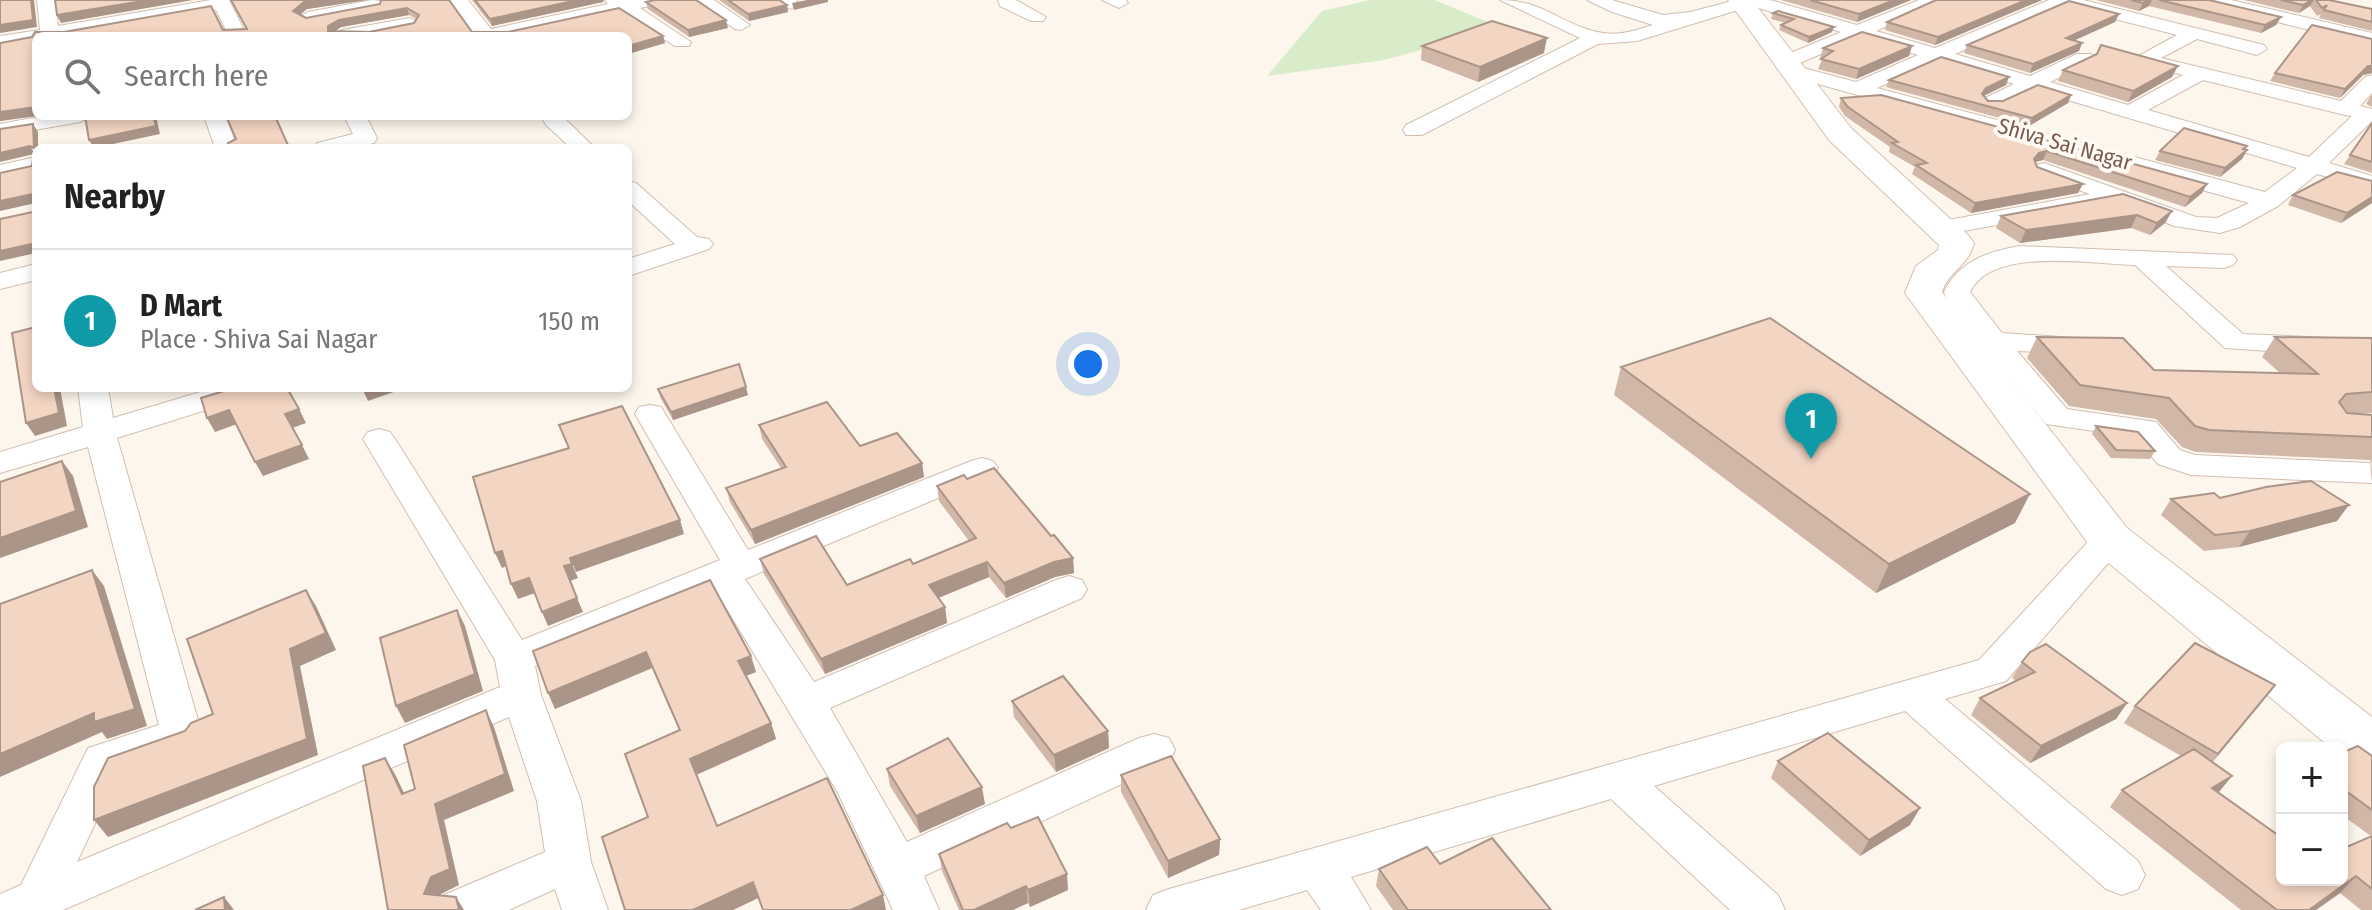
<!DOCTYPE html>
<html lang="en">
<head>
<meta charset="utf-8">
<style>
  :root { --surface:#fff; --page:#f6f6f6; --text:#222; --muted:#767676; --line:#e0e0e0; --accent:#ea580c }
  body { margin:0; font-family:"Fira Sans Condensed",sans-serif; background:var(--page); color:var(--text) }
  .controls { position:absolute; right:24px; bottom:24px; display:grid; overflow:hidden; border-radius:12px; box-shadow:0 4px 12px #0003 }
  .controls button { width:72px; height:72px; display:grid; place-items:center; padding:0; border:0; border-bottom:2px solid var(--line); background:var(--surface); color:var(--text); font:40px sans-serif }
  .you { position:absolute; left:1088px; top:364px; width:28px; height:28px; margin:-20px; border:6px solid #fff; border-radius:50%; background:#1a73e8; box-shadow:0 0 0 12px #1a73e833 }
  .badge { display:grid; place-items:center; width:52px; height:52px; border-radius:50%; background:var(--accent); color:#fff; font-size:26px; font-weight:700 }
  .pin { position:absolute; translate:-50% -66px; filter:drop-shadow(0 2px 4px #0008) }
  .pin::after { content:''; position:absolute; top:42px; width:28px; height:24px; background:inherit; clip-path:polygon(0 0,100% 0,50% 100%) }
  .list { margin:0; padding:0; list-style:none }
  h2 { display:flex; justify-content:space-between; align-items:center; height:104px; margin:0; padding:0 32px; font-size:34px }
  h2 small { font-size:26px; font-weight:400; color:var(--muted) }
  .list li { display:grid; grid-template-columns:52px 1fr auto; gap:24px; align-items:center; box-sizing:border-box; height:144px; padding:0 32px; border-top:2px solid var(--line) }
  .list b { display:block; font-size:30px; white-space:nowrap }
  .list p { margin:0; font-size:26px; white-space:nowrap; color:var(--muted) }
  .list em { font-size:26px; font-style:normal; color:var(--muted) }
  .icon { flex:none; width:44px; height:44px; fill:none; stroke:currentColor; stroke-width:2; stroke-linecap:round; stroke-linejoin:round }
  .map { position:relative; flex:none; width:2372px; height:910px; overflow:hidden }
  .search { position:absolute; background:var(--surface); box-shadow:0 4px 12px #0003; left:32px; top:32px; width:600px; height:88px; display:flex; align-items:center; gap:20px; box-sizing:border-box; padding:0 28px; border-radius:12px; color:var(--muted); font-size:30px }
  .panel { position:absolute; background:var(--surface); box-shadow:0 4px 12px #0003; left:32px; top:144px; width:600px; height:248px; border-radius:12px }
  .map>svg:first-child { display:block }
  .green { fill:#d8ecc9 }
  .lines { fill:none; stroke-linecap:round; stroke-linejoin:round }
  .street-casing { stroke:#d1beb0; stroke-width:2 }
  .secondary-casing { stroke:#d6c0b0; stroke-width:2 }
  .street { fill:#fff; fill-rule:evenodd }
  .secondary { fill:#fff; fill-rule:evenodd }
  .wall { fill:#d1b7a8; fill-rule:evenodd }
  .shaded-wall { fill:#aa9588 }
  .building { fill:#f3d5c3; stroke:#aa9588; stroke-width:2; fill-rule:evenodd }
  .labels { text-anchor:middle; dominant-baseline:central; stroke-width:8; stroke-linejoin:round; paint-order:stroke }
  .far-street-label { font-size:22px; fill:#7a5c4d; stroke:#fffaf3 }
</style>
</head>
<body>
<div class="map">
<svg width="2372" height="910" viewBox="0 0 2372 910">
  <rect width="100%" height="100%" fill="#fdf6ec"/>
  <path class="green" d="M 1370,0 L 1435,0 L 1502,28 L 1384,60 L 1267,76 L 1322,11 Z"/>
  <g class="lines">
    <defs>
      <g id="street">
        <path d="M 37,0 L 55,0 L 58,26 L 211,0 L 229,0 L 247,36 L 229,36 L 216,10 L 67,36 L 36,36 L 36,41 L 0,48 L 0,36 L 40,30 Z"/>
        <path d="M 372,0 L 380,1 L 383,5 L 380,9 L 308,22 L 299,17 L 308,12 Z"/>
        <path d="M 450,0 L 468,0 L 491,29 L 608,4 L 605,0 L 662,0 L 659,4 L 640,8 L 691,42 L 689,46 L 675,46 L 621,12 L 510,36 L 475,36 Z"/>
        <path d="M 693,0 L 714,0 L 750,25 L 741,30 L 735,29 Z"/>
        <path d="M 775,0 L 796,0 L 799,4 L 790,9 Z"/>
        <path d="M 998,0 L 1016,0 L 1046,17 L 1043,21 L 1031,21 L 1000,6 Z"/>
        <path d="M 1102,0 L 1126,0 L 1128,3 L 1119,8 Z"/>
        <path d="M 1500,0 C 1545,0 1566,28 1603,33 C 1620,36 1637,30 1653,25 L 1612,12 L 1587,0 L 1612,0 L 1663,15 L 1690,12 L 1732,1 L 1741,6 L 1738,10 L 1637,41 L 1598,44 L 1422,135 L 1406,135 L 1403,130 L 1406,125 L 1580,38 Z"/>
        <path d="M 1742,0 L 1770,0 L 1857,25 L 1919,0 L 1943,0 L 1876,31 L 1935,48 L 2049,0 L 2083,0 L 2264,45 L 2267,49 L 2257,55 L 2197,39 L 2161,58 L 2341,101 L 2365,77 L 2372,75 L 2372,93 L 2360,106 L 2372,109 L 2372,121 L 2329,163 L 2372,176 L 2372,190 L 2317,174 L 2278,206 L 2240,227 L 2220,233 L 2174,226 L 2118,203 L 1941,235 L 1932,233 L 1929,228 L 1932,223 L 2090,194 L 2036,175 L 2033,170 L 2036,165 L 2044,163 L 2196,217 L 2217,218 L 2249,203 L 1789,76 L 1786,72 L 1789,68 L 1796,66 L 1856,82 L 1918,55 L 1859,38 L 1795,65 L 1781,65 L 1778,61 L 1781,57 L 1841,32 L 1745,4 ZM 2069,4 L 2072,8 L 2177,35 L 2133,59 L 2136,63 L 2183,75 L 2128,105 L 2050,82 L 2091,62 L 2094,58 L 2091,54 L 2077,54 L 2030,76 L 1955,54 ZM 1938,61 L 2014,84 L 1985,98 L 1982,102 L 1985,106 L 1999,106 L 2034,90 L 2297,168 L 2265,192 L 1877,88 ZM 2203,80 L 2345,115 L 2352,116 L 2309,157 L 2148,110 Z"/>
        <path d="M 2200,0 L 2231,0 L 2372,33 L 2372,45 L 2203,4 Z"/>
        <path d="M 410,18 L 419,23 L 416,27 L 371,36 L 333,36 L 342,30 Z"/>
        <path d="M 43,116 L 91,116 L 80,122 L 0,136 L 0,124 Z"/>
        <path d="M 204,116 L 226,116 L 237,148 L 215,148 Z"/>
        <path d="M 344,116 L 366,116 L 377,138 L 374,143 L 352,148 L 314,148 L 317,143 L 353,134 Z"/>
        <path d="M 546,116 L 562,116 L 595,148 L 571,148 L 546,125 L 543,120 Z"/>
        <path d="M 36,157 L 36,171 L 0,179 L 0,165 Z"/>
        <path d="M 628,181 L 636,183 L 697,237 L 709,239 L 713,244 L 709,249 L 628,276 L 628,259 L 675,244 L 628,201 Z"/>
        <path d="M 2019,246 L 2233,255 L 2237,260 L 2233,265 L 2224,268 L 2166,266 L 2243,334 L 2372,340 L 2372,358 L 2225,348 L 2135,265 C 2092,264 1992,246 1970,292 L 2002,333 L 2088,339 L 2092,345 L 2088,351 L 2078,354 L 2017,351 L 2067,409 L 2156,422 L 2180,450 L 2195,455 L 2370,463 L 2372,483 L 2191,475 L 2158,464 L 2135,437 L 2046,424 L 1950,306 L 1944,292 C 1959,261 1987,252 2019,246 Z"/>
        <path d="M 36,264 L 36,280 L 0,289 L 0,273 Z"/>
        <path d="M 78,388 L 108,388 L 113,418 L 214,388 L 261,388 L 257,394 L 117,438 L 202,734 L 196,745 L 119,772 L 77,862 L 500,687 L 495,660 L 363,439 L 368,432 L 379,429 L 390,432 L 395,439 L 522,640 L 720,560 L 635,414 L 639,407 L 650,405 L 661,407 L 748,550 L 971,461 L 982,458 L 993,461 L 998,468 L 993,475 L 745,579 L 814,682 L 1056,580 L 1069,576 L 1082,580 L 1087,589 L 1082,598 L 830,708 L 907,842 L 1139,738 L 1154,734 L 1169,738 L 1175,750 L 1169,762 L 924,876 L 939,910 L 893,910 L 837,791 L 716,591 L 535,666 L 541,695 L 581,801 L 591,862 L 608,910 L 562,910 L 555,889 L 509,910 L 437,910 L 444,895 L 545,852 L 537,801 L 509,717 L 63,910 L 0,910 L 0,894 L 21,885 L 88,748 L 159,725 L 88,447 L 0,473 L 0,452 L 83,427 Z"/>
        <path d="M 2110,527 L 2122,531 L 2127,539 L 2122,547 L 2006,681 L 1945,699 L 2138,861 L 2145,875 L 2138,889 L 2122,895 L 2106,889 L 1905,711 L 1654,786 L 1778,895 L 1785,910 L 1730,910 L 1611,799 L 1351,877 L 1371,910 L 1321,910 L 1307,890 L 1239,910 L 1146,910 L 1153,895 L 1169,889 L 1979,660 L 2098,531 Z"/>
      </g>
      <path id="secondary" d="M 1728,0 L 1752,0 L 1851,128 L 1969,236 L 1974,243 C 1969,266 1948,271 1942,292 L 2127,528 L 2372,717 L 2372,772 L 2352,765 L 2342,757 L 2342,748 L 2331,748 L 2093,550 L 1905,293 L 1916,266 L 1938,250 L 1939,245 L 1829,140 Z"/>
    </defs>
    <use href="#street" class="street-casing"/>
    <use href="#secondary" class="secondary-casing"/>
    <use href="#street" class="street"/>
    <use href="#secondary" class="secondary"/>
  </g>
  <g class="wall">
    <path d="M 231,0 L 367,0 L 307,9 L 300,15 L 306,18 L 380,4 L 381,0 L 449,0 L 472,32 L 508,32 L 619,8 L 663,36 L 665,43 L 628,54 L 628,36 L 36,36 L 36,116 L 0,121 L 0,43 L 32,37 L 35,32 L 64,32 L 211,6 L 223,30 L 246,29 ZM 409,15 L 416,19 L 414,23 L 369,32 L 335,31 L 341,27 Z"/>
    <path d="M 472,0 L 604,0 L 603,2 L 492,26 Z"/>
    <path d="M 719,0 L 779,0 L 787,5 L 788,12 L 749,21 Z"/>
    <path d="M 1781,0 L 1911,0 L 1857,22 Z"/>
    <path d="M 1936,0 L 2042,0 L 1935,45 L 1885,30 L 1887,22 Z"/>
    <path d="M 2096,0 L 2209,0 L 2281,17 L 2276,25 L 2261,33 L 2149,6 L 2139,11 Z"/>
    <path d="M 2244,0 L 2329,0 L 2372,9 L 2372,31 L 2319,18 L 2321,14 L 2317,16 L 2310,6 L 2299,13 Z"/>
    <path d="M 646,2 L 728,28 L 689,37 L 648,9 Z"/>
    <path d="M 1778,11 L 1832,32 L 1808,43 L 1779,30 L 1781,25 L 1786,23 L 1771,19 L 1773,13 Z"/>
    <path d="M 2119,14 L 2115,22 L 2075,40 L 2082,43 L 2079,51 L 2030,73 L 1964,53 L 1967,45 Z"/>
    <path d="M 2372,39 L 2372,73 L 2363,75 L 2340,98 L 2270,81 L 2275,73 Z"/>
    <path d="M 1422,46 L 1544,53 L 1478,82 L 1421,60 Z"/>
    <path d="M 1912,46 L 1909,56 L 1856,79 L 1818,69 L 1823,58 L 1820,58 L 1823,48 Z"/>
    <path d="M 2063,70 L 2172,77 L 2128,102 L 2058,81 Z"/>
    <path d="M 1889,80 L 2006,85 L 1984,96 L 1988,101 L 2071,95 L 2068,103 L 2029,126 L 1886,87 Z"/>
    <path d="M 2372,94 L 2372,107 L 2366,104 Z"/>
    <path d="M 1881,95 L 2202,193 L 2185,207 L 2043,160 L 2035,162 L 2037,167 L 2078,193 L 1971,213 L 1912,174 L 1915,167 L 1889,152 L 1890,147 L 1845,116 L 1839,107 L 1841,98 Z"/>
    <path d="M 2372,123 L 2372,173 L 2344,164 Z"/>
    <path d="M 2245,149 L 2247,150 L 2242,159 L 2220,177 L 2155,160 L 2160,151 Z"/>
    <path d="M 2372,181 L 2372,203 L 2341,223 L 2288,205 L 2293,195 Z"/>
    <path d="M 2172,211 L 2165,223 L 2150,235 L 2131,228 L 2020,243 L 1996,228 L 2001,216 Z"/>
    <path d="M 2037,337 L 2154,370 L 2280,373 L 2262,357 L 2275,337 L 2372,338 L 2372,413 L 2356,414 L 2372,415 L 2372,463 L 2370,460 L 2196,452 L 2182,447 L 2156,419 L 2069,406 L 2027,358 Z"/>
    <path d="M 1621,367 L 2015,523 L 1876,593 L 1614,395 Z"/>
    <path d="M 658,389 L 748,395 L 673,420 L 660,397 Z"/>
    <path d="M 759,425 L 860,446 L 922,463 L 924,477 L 755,544 L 730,502 L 726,488 L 781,468 L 762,439 Z"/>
    <path d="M 2096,426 L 2155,451 L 2150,459 L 2111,458 L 2092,434 Z"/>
    <path d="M 967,479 L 1051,536 L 1073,558 L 1074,573 L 1055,577 L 1006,598 L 989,577 L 938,598 L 945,607 L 947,623 L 825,674 L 764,574 L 760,559 L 847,585 L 913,564 L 969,541 L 939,501 L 937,486 Z"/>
    <path d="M 2220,498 L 2337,521 L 2239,547 L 2204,551 L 2161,515 L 2171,499 Z"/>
    <path d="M 533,651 L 756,672 L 746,676 L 771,723 L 776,739 L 696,775 L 717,826 L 758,898 L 733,910 L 625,910 L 648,817 L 679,730 L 652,668 L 555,709 Z"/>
    <path d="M 2022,662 L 2127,703 L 2116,719 L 2030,763 L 1971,715 L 1980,698 L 2016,681 L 2012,678 Z"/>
    <path d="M 2275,685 L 2212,762 L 2219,793 L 2282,880 L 2371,836 L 2342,815 L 2342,753 L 2372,756 L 2372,910 L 2361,910 L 2340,893 L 2316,910 L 2241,910 L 2110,807 L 2122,790 L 2181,756 L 2124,723 L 2135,706 Z"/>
    <path d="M 1012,701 L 1108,731 L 1109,748 L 1056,772 L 1014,717 Z"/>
    <path d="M 1778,761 L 1910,825 L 1860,856 L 1771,778 Z"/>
    <path d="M 887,769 L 985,804 L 920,833 L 890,786 Z"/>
    <path d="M 1121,775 L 1220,839 L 1219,855 L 1168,878 L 1121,792 Z"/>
    <path d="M 1011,828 L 1068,890 L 1030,907 L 1028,903 L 1013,910 L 959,910 L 942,871 L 939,854 Z"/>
    <path d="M 1440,864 L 1551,910 L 1393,910 L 1376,886 L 1379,869 Z"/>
  </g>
  <g class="shaded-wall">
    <path d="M 31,0 L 34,0 L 37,27 L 0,33 L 0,25 Z"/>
    <path d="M 149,0 L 193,0 L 61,23 L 57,15 Z"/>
    <path d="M 318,0 L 367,0 L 307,9 L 296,18 L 293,11 L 304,2 Z"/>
    <path d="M 578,0 L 604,0 L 603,2 L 492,26 L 490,19 Z"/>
    <path d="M 807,0 L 828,0 L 828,2 L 794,10 L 792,3 Z"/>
    <path d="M 1894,0 L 1911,0 L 1857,22 L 1859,14 Z"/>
    <path d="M 2026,0 L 2042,0 L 1935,45 L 1938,37 Z"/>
    <path d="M 2149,0 L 2152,0 L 2149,6 L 2139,11 L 2143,3 Z"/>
    <path d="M 2312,0 L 2314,0 L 2310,6 L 2299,13 L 2303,5 Z"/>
    <path d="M 787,5 L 788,12 L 749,21 L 748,14 Z"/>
    <path d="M 407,8 L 409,15 L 341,27 L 331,34 L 328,31 L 328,26 L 339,20 Z"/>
    <path d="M 2119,14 L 2115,22 L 2062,46 L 2066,38 Z"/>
    <path d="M 2281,17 L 2276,25 L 2261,33 L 2265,25 Z"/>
    <path d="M 726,20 L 728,28 L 689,37 L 688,30 Z"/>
    <path d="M 1834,27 L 1832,32 L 1808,43 L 1809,37 Z"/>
    <path d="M 663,36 L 665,43 L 628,54 L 628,46 Z"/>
    <path d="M 1547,38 L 1544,53 L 1478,82 L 1480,67 Z"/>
    <path d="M 2082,43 L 2079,51 L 2030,73 L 2033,64 Z"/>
    <path d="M 1912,46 L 1909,56 L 1856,79 L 1859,69 Z"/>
    <path d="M 2178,66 L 2172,77 L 2128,102 L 2133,91 Z"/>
    <path d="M 2368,66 L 2372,66 L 2372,73 L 2363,75 L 2340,98 L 2345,89 Z"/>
    <path d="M 2009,77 L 2006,85 L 1983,96 L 1982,94 L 1986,88 Z"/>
    <path d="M 2071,95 L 2068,103 L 2029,126 L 2032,118 Z"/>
    <path d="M 36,107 L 36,116 L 0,121 L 0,112 Z"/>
    <path d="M 153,116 L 156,116 L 160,134 L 94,148 L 89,140 Z"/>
    <path d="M 33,124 L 38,132 L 38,148 L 36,148 L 36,152 L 34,148 Z"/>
    <path d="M 30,146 L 35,154 L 36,165 L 34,162 L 34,154 L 0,162 L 0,153 Z"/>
    <path d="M 2247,146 L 2242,154 L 2247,150 L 2242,159 L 2220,177 L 2225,168 Z"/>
    <path d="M 2047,151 L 2043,160 L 2035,162 L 2034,159 L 2039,153 Z"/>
    <path d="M 2083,184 L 2078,193 L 1971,213 L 1975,203 Z"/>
    <path d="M 2207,184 L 2202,193 L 2185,207 L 2190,197 Z"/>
    <path d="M 33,194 L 36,203 L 0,211 L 0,201 Z"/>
    <path d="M 2372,197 L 2372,203 L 2341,223 L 2347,213 Z"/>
    <path d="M 2172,211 L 2165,223 L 2150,235 L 2157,223 Z"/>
    <path d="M 2137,215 L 2131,228 L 2020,243 L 2026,230 Z"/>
    <path d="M 36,243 L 36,253 L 0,261 L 0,251 Z"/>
    <path d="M 746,387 L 748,395 L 673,420 L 671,412 Z"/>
    <path d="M 54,388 L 60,388 L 67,426 L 35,436 L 26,423 Z"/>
    <path d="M 362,388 L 405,388 L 368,401 Z"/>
    <path d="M 299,409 L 306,423 L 292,428 L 285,414 Z"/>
    <path d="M 229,410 L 237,424 L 215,432 L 207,418 Z"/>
    <path d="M 302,445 L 309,459 L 263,476 L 255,462 Z"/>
    <path d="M 62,461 L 73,476 L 88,527 L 0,558 L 0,538 Z"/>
    <path d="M 922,463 L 924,477 L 755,544 L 751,530 Z"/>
    <path d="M 2030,494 L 2015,523 L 1876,593 L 1889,564 Z"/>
    <path d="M 2349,505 L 2337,521 L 2239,547 L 2250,531 Z"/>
    <path d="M 680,520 L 684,534 L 576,572 L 570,558 Z"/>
    <path d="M 502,551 L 508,565 L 502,568 L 495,553 Z"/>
    <path d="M 1073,558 L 1074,573 L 1055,577 L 1006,598 L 1004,583 L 1054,562 Z"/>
    <path d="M 987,562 L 989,577 L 931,601 L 929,585 Z"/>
    <path d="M 572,564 L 578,578 L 570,581 L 564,566 Z"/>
    <path d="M 92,570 L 104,586 L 147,726 L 107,739 L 102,732 L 0,777 L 0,754 Z"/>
    <path d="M 529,578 L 535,593 L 518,599 L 511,584 Z"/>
    <path d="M 306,590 L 316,606 L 336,650 L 300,666 L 318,755 L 108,837 L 94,820 L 290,649 Z"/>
    <path d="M 577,598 L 583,612 L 548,626 L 542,612 Z"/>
    <path d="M 945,607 L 947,623 L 825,674 L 821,659 Z"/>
    <path d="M 457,610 L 465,626 L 483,691 L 405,723 L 396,706 Z"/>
    <path d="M 646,652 L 652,668 L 555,709 L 548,693 Z"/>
    <path d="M 751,656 L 756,672 L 743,677 L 738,661 Z"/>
    <path d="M 2275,685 L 2262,702 L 2205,771 L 2218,754 Z"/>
    <path d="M 2127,703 L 2116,719 L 2030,763 L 2041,746 Z"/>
    <path d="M 486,710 L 494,727 L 514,791 L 444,820 L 459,885 L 441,894 L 434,910 L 424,894 L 435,804 Z"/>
    <path d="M 771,723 L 776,739 L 696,775 L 690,759 Z"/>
    <path d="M 1108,731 L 1109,748 L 1056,772 L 1054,755 Z"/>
    <path d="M 385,758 L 395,774 L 412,810 L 402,794 Z"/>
    <path d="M 2232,776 L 2219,792 L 2212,788 Z"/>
    <path d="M 982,787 L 985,804 L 920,833 L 916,816 Z"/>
    <path d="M 1920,808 L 1910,825 L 1860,856 L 1869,840 Z"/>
    <path d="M 1220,839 L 1219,855 L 1168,878 L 1168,861 Z"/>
    <path d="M 1067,874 L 1068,890 L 1030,907 L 1028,890 Z"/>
    <path d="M 2356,876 L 2340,893 L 2316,910 L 2309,910 Z"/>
    <path d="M 753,882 L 758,898 L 733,910 L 693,910 Z"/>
    <path d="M 1026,886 L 1028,903 L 1013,910 L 974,910 Z"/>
    <path d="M 883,895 L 886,910 L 851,910 Z"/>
    <path d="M 224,897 L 234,910 L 225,910 Z"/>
    <path d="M 456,897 L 464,910 L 459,910 Z"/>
  </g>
  <g class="building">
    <path d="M 0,0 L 31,0 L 33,20 L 0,25 Z"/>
    <path d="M 55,0 L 149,0 L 57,15 Z"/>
    <path d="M 231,0 L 318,0 L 304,2 L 293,11 L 306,18 L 380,4 L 381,0 L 449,0 L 472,32 L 508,32 L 619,8 L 663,36 L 628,46 L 628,36 L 36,36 L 36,107 L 0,112 L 0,43 L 32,37 L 35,32 L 64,32 L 211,6 L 223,30 L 247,29 ZM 407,8 L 419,15 L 414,23 L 369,32 L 328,31 L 328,26 L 339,20 Z"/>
    <path d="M 475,0 L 578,0 L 490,19 Z"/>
    <path d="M 655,0 L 696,0 L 726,20 L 688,30 L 646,2 Z"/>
    <path d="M 728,0 L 779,0 L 787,5 L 748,14 Z"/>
    <path d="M 1810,0 L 1894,0 L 1859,14 Z"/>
    <path d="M 1936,0 L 2026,0 L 1938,37 L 1887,22 Z"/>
    <path d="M 2131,0 L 2149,0 L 2143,3 Z"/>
    <path d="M 2159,0 L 2209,0 L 2281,17 L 2265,25 Z"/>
    <path d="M 2281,0 L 2312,0 L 2303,5 Z"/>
    <path d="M 2316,0 L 2329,0 L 2372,9 L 2372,22 L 2324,10 L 2327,5 L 2322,8 Z"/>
    <path d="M 2069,1 L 2119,14 L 2066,38 L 2082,43 L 2033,64 L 1967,45 Z"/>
    <path d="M 1778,11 L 1834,27 L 1809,37 L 1781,25 L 1794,19 L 1773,13 Z"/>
    <path d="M 1492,21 L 1547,38 L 1480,67 L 1422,46 Z"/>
    <path d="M 2312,25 L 2372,39 L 2372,66 L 2368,66 L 2345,89 L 2275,73 Z"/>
    <path d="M 1862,32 L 1912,46 L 1859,69 L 1821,59 L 1833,51 L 1823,48 Z"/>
    <path d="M 2101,45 L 2178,66 L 2133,91 L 2063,70 L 2097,54 Z"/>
    <path d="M 1941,57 L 2009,77 L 1986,88 L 1982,94 L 1988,101 L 2003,101 L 2038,85 L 2071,95 L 2032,118 L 1889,80 Z"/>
    <path d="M 1881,95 L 2207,184 L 2190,197 L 2047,151 L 2039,153 L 2034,159 L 2037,167 L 2083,184 L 1975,203 L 1916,165 L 1927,163 L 1892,143 L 1898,142 L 1848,107 L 1841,98 Z"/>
    <path d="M 85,116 L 153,116 L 156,126 L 89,140 Z"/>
    <path d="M 226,116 L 275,116 L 288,145 L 276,148 L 229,148 L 228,143 L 236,139 Z"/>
    <path d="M 2372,123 L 2372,162 L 2350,155 Z"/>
    <path d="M 33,124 L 34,148 L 30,146 L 0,153 L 0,129 Z"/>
    <path d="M 2184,128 L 2247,146 L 2243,149 L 2247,150 L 2225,168 L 2160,151 Z"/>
    <path d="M 34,153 L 34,162 L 36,162 L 36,243 L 0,251 L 0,219 L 33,212 L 33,194 L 0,201 L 0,173 L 32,166 Z"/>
    <path d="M 2337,172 L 2372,181 L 2372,197 L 2347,213 L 2293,195 Z"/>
    <path d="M 2123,194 L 2172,211 L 2157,223 L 2137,215 L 2026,230 L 2001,216 Z"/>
    <path d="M 1770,318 L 2030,494 L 1889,564 L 1621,367 Z"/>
    <path d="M 36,327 L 36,388 L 54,388 L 59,413 L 26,423 L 12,333 Z"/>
    <path d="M 2037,337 L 2123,338 L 2154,370 L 2318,374 L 2275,337 L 2372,338 L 2372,392 L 2346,394 L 2339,402 L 2347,413 L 2372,415 L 2372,437 L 2209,430 L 2195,426 L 2169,398 L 2080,385 Z"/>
    <path d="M 739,364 L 746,387 L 671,412 L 658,389 Z"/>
    <path d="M 234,388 L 287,388 L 299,409 L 285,414 L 302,445 L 255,462 L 229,410 L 207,418 L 201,398 Z"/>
    <path d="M 827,402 L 860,446 L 897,433 L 922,463 L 751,530 L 726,488 L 786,467 L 759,425 Z"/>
    <path d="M 622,406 L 680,520 L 570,558 L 572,564 L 564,566 L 577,598 L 542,612 L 529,578 L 511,584 L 502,551 L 495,553 L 473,477 L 569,448 L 559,425 Z"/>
    <path d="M 2096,426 L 2138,432 L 2155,451 L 2116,450 Z"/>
    <path d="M 62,461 L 76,511 L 0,538 L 0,482 Z"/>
    <path d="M 994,468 L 1051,536 L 1054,535 L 1073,558 L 1054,562 L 1004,583 L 987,562 L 929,585 L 945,607 L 821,659 L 760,559 L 816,536 L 847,585 L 910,559 L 913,564 L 976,538 L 937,486 L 964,475 L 967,479 Z"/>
    <path d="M 2311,481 L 2349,505 L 2250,531 L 2215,535 L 2171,499 L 2214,493 L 2220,498 L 2266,487 Z"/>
    <path d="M 92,570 L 135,709 L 94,722 L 94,713 L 0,754 L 0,604 Z"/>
    <path d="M 710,580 L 751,656 L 738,661 L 771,723 L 690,759 L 717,826 L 827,778 L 883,895 L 851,910 L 763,910 L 753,882 L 693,910 L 625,910 L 602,837 L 648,817 L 625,754 L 680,730 L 646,652 L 548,693 L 533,651 Z"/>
    <path d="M 306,590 L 326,633 L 290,649 L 307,739 L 94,820 L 94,787 L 108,758 L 185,731 L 191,723 L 213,714 L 187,639 Z"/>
    <path d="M 457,610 L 475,674 L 396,706 L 380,638 Z"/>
    <path d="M 2195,643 L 2275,685 L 2218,754 L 2135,706 Z"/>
    <path d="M 2046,644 L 2127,703 L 2041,746 L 1980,698 L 2035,672 L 2022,662 L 2030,652 Z"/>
    <path d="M 1063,676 L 1108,731 L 1054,755 L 1012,701 Z"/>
    <path d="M 486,710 L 505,774 L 435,804 L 450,869 L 431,877 L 424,894 L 456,897 L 459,910 L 388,910 L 363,766 L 385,758 L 402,794 L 415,789 L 404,745 Z"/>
    <path d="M 1828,733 L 1920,808 L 1869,840 L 1778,761 Z"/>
    <path d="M 948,738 L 982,787 L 916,816 L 887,769 Z"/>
    <path d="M 2358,746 L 2372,756 L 2372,810 L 2342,788 L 2342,753 Z"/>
    <path d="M 2194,749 L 2232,776 L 2212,788 L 2282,838 L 2282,880 L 2342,880 L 2342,849 L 2372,836 L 2372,889 L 2356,876 L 2309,910 L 2277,910 L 2122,790 Z"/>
    <path d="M 1171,756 L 1220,839 L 1168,861 L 1121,775 Z"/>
    <path d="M 1038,817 L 1067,874 L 1028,890 L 1026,886 L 974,910 L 963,910 L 939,854 L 1007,823 L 1011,828 Z"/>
    <path d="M 1492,838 L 1551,910 L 1408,910 L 1379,869 L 1427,847 L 1440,864 Z"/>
    <path d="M 224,897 L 225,910 L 195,910 Z"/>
  </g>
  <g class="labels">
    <g class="far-street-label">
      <text transform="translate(2065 144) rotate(16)">Shiva Sai Nagar</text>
    </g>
  </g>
</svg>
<div class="controls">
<button>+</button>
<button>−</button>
</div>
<div class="you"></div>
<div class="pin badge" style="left:1811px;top:459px;background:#0f9aa8">1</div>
<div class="search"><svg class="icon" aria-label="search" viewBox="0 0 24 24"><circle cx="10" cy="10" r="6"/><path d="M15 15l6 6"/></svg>Search here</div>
<section class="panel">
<h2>Nearby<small></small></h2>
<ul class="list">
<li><span class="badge" style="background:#0f9aa8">1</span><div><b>D Mart</b><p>Place · Shiva Sai Nagar</p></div><em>150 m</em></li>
</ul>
</section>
</div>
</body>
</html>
